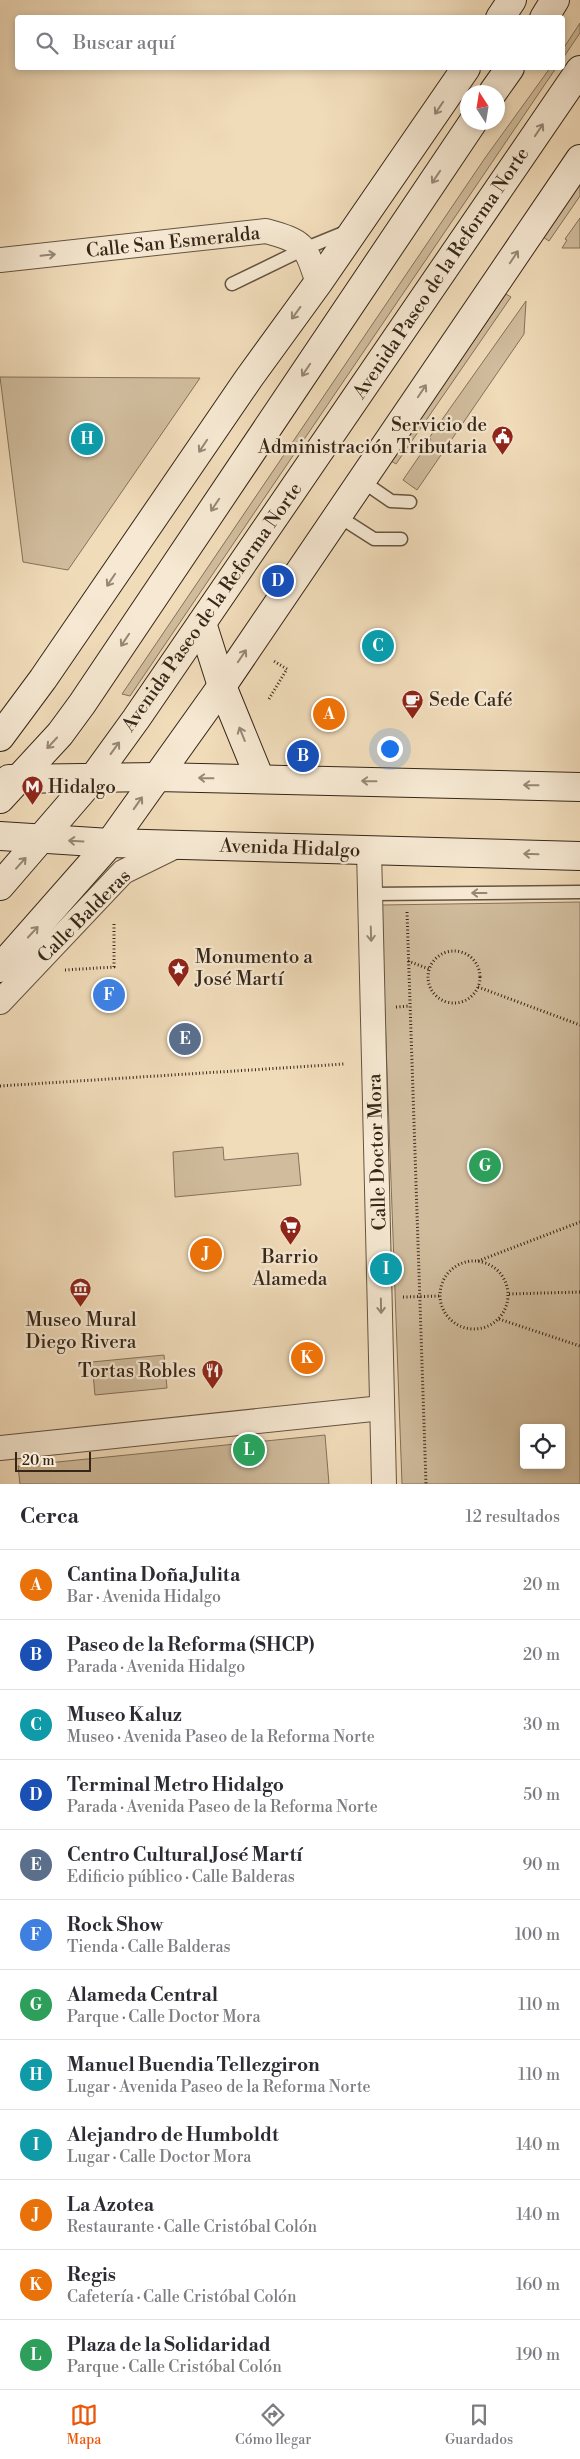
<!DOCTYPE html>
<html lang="es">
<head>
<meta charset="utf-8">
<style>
  :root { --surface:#fff; --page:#f2f2f3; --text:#2b2b33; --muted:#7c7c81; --line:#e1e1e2; --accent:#ea580c }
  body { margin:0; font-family:"Libre Bodoni",serif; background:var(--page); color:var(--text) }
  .controls { position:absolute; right:15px; bottom:15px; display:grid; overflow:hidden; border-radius:5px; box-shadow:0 2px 8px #0003 }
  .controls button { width:45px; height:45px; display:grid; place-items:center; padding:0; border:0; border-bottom:1px solid var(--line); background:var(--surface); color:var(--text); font:25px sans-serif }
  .compass { position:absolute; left:460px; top:85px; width:45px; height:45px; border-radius:50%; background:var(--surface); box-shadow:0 2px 8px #0003; rotate:348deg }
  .scale { position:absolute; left:15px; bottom:12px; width:76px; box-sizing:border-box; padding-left:5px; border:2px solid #362618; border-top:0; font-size:14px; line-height:18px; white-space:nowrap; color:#362618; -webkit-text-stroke:4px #f6e8d2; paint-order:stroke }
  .you { position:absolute; left:389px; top:748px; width:18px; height:18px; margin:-12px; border:4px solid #fff; border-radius:50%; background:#1a73e8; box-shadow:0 0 0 8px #1a73e833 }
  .badge { display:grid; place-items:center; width:32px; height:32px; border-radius:50%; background:var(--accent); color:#fff; font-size:16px; font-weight:700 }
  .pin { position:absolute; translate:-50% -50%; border:2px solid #fff; box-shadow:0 1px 5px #0006 }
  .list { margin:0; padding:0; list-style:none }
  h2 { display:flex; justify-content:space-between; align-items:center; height:65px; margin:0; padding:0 20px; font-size:21px }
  h2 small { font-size:16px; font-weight:400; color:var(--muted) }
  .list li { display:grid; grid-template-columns:32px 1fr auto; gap:15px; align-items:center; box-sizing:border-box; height:70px; padding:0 20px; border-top:1px solid var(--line) }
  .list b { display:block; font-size:19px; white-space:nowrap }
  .list p { margin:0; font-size:16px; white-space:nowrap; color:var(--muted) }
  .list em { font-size:16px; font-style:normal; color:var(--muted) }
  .icon { flex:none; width:28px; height:28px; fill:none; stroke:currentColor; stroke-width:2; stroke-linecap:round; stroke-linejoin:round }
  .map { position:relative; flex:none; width:580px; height:1484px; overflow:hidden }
  .search { position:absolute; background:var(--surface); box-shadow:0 2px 8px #0003; left:15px; right:15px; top:15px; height:55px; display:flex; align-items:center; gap:12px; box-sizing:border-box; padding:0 18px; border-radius:5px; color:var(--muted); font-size:19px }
  .sheet { height:905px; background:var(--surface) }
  nav { display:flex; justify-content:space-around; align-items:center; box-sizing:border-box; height:70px; border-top:1px solid var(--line); background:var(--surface); font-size:14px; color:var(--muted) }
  nav a { display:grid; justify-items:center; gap:2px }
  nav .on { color:var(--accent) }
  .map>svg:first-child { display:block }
  .green { fill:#d1bd9e; stroke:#84725b; fill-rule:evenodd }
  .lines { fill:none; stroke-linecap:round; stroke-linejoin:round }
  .lane-casing { stroke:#655440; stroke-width:15 }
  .street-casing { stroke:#655440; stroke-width:26 }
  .secondary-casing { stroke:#362618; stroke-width:30 }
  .path { stroke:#362618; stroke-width:3; stroke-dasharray:1 2.5; stroke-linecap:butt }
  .lane { stroke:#f6e8d2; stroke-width:12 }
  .street { stroke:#f6e8d2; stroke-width:24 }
  .secondary { stroke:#f6e8d2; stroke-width:28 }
  .oneway { stroke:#968775 }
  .labels { text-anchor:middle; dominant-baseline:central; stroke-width:4.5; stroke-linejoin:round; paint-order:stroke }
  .street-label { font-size:19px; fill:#362618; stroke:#f6e8d2 }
  .poi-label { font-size:19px; fill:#362618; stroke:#f6e8d2; text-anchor:start }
</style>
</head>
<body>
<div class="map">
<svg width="580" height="1484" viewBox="0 0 580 1484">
  <rect width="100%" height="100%" fill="#f1dcba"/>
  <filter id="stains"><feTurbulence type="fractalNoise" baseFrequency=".004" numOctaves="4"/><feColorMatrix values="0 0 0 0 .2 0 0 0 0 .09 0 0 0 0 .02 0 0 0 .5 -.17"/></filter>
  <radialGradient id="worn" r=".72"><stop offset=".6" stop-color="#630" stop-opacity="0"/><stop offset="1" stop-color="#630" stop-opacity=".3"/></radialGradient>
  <g class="green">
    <path d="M 580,23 L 580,33 L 563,58 L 563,49 Z"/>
    <path d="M 550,68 L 556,68 L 130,696 L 122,694 L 485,158 Z"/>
    <path d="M 580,183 L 580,196 L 549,241 L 543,237 Z"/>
    <path d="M 580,218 L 580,248 L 562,248 L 567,240 L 565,239 Z"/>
    <path d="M 506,294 L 511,297 L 396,464 L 391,461 Z"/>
    <path d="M 526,301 L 524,334 L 417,490 L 403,480 L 431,439 L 429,438 Z"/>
    <path d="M 0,377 L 200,378 L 68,570 L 23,562 Z"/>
    <path d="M 580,902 L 580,1484 L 402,1484 L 381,905 ZM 524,1428 L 561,1428 L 561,1465 L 524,1465 Z"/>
    <path d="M 223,1147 L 224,1160 L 298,1153 L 301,1185 L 175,1197 L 173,1152 Z"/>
    <path d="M 164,1355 L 167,1388 L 95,1395 L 92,1362 Z"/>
    <path d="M 325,1435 L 329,1484 L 20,1484 L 18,1466 Z"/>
  </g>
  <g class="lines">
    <defs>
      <g id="lane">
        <path d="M 232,284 L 304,249 L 348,231"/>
        <path d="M 362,481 L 391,501 L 410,502"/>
        <path d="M 338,516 L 374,539 L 401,539"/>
        <path d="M 370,894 L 580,892"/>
      </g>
      <g id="street">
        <path d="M 0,260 L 266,231 C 306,242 305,245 318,283"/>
        <path d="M 369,850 L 384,1484"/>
        <path d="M 0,1002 L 123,872 L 178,845"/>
        <path d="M 0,1448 L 382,1408"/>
      </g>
      <g id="secondary">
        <path d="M 500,18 L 512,0"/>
        <path d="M 544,18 L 555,0"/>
        <path d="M 493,92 L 510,68"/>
        <path d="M 202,623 L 222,686 L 260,779"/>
        <path d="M 0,737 L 43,679 L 249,378 L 318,283 L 466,68"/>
        <path d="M 9,779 L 157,777 L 580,787"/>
        <path d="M 0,799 L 60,734 L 82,704 L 473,122"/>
        <path d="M 0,836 L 110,843 L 580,856"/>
        <path d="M 0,886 L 94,777 L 136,719 L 580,70"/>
        <path d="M 0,968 L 110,843 L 222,686 L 580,159"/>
      </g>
    </defs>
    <use href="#lane" class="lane-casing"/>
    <use href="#street" class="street-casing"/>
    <use href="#secondary" class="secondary-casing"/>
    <g class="path">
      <path d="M 269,699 L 287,669 L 272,660"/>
      <path d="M 407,912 L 426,1484"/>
      <circle cx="454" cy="977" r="26"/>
      <path d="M 408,961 L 429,969"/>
      <path d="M 65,970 L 114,967 L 114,922"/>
      <path d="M 478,987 L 580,1025"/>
      <path d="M 396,1007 L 409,1006"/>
      <path d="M 0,1086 L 344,1064"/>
      <circle cx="474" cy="1295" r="34"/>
      <path d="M 478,1261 L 580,1222"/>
      <path d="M 509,1294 L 580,1292"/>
      <path d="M 403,1297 L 440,1296"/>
      <path d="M 499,1319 L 580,1346"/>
    </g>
    <use href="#lane" class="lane"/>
    <use href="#street" class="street"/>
    <use href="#secondary" class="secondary"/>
  </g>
  <defs><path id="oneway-shaft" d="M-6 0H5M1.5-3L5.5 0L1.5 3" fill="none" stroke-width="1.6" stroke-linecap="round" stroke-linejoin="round" transform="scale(1.25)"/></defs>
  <g class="oneway">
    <use href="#oneway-shaft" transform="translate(439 108) rotate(124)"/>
    <use href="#oneway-shaft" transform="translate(539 130) rotate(-56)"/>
    <use href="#oneway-shaft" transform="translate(436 177) rotate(124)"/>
    <use href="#oneway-shaft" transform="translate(48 255) rotate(-6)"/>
    <use href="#oneway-shaft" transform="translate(514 257) rotate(-56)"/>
    <use href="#oneway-shaft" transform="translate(296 313) rotate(126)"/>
    <use href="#oneway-shaft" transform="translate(306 370) rotate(124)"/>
    <use href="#oneway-shaft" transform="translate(422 391) rotate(-56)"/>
    <use href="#oneway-shaft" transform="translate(203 446) rotate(124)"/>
    <use href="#oneway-shaft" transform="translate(215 505) rotate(124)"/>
    <use href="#oneway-shaft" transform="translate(111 580) rotate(124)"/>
    <use href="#oneway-shaft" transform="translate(125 640) rotate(124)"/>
    <use href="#oneway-shaft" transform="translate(242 656) rotate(-56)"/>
    <use href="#oneway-shaft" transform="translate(242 734) rotate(-112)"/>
    <use href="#oneway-shaft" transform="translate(52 743) rotate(133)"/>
    <use href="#oneway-shaft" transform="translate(115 748) rotate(-54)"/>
    <use href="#oneway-shaft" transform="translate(206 778) rotate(-179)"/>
    <use href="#oneway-shaft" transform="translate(369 781) rotate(-179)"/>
    <use href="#oneway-shaft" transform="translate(531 785) rotate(-179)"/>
    <use href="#oneway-shaft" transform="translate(138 803) rotate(-55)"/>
    <use href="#oneway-shaft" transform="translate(76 841) rotate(-177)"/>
    <use href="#oneway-shaft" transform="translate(531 854) rotate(-178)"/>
    <use href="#oneway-shaft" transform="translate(21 863) rotate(-48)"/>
    <use href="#oneway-shaft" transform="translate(479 893) rotate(180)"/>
    <use href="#oneway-shaft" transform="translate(33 932) rotate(-47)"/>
    <use href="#oneway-shaft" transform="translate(371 934) rotate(88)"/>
    <use href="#oneway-shaft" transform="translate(381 1306) rotate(89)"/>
  </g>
  <defs>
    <symbol id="civic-pin" viewBox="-11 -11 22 30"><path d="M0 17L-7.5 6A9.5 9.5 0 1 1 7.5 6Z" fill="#8f2418" stroke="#f6e8d2"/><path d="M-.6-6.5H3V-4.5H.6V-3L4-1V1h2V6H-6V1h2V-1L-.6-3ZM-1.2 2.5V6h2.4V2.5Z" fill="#fff"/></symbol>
    <symbol id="cafe-pin" viewBox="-11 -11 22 30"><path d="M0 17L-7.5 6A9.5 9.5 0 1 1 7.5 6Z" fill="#8f2418" stroke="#f6e8d2"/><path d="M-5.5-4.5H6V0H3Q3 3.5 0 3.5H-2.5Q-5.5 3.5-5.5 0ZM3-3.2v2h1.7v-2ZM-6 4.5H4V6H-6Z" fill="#fff"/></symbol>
    <symbol id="metro-pin" viewBox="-11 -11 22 30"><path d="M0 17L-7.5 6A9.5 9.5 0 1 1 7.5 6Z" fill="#8f2418" stroke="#f6e8d2"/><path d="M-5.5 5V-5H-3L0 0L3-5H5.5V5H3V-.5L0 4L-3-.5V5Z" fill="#fff"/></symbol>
    <symbol id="sight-pin" viewBox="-11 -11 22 30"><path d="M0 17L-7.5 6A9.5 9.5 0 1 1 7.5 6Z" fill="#8f2418" stroke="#f6e8d2"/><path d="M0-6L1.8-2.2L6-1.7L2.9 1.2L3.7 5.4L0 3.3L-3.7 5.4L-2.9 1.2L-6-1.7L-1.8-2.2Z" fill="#fff"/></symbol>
    <symbol id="supermarket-pin" viewBox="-11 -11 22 30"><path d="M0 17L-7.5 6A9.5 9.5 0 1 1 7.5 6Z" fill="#8f2418" stroke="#f6e8d2"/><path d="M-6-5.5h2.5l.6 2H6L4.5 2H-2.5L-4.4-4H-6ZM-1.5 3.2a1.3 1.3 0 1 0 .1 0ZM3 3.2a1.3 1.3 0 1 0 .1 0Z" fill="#fff"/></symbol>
    <symbol id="museum-pin" viewBox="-11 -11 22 30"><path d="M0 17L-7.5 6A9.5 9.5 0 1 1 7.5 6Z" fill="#8f2418" stroke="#f6e8d2"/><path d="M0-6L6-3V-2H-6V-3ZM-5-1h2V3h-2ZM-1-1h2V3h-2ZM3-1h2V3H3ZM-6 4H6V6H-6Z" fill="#fff"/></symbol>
    <symbol id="restaurant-pin" viewBox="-11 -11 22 30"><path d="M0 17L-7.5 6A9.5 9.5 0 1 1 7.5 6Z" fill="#8f2418" stroke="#f6e8d2"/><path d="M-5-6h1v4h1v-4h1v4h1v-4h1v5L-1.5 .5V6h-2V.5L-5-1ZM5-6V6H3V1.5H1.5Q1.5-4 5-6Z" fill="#fff"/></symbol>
  </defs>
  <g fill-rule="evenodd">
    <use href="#civic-pin" x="490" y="424" width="25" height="34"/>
    <use href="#cafe-pin" x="400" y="688" width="25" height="34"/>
    <use href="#metro-pin" x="20" y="774" width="25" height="34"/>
    <use href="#sight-pin" x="166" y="956" width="25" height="34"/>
    <use href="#supermarket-pin" x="278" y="1214" width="25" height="34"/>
    <use href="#museum-pin" x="68" y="1276" width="25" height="34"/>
    <use href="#restaurant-pin" x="200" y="1358" width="25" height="34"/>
  </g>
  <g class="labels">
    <g class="street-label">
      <text transform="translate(173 242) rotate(-6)">Calle San Esmeralda</text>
      <text transform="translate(441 273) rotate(-56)">Avenida Paseo de la Reforma Norte</text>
      <text transform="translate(212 607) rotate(-55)">Avenida Paseo de la Reforma Norte</text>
      <text transform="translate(290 848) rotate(2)">Avenida Hidalgo</text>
      <text transform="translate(84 916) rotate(-45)">Calle Balderas</text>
      <text transform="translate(377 1152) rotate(-92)">Calle Doctor Mora</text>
    </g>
    <g class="poi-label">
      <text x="487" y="425" text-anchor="end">Servicio de<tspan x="487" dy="22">Administración Tributaria</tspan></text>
      <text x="429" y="700">Sede Café</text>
      <text x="48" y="787">Hidalgo</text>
      <text x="195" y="957">Monumento a<tspan x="195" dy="22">José Martí</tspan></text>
      <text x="290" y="1257" text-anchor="middle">Barrio<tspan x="290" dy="22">Alameda</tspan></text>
      <text x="81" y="1320" text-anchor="middle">Museo Mural<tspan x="81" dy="22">Diego Rivera</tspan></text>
      <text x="196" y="1371" text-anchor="end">Tortas Robles</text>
    </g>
  </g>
  <rect width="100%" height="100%" filter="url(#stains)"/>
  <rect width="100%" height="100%" fill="url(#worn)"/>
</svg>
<div class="controls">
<button><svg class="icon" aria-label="locate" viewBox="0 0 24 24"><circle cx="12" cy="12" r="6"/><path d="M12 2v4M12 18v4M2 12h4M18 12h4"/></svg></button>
</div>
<svg class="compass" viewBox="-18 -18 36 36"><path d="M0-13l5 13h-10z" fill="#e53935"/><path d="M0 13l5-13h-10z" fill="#7c7c81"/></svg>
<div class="scale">20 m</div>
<div class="you"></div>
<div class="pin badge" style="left:329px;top:714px;background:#e8710a">A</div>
<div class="pin badge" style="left:303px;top:756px;background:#1a4fb4">B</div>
<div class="pin badge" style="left:378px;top:646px;background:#0f9aa8">C</div>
<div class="pin badge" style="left:278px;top:581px;background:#1a4fb4">D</div>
<div class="pin badge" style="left:185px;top:1039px;background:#5c6f8a">E</div>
<div class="pin badge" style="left:109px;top:995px;background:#3f7fe0">F</div>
<div class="pin badge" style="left:485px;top:1166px;background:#2e9e5b">G</div>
<div class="pin badge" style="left:87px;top:439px;background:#0f9aa8">H</div>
<div class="pin badge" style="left:386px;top:1269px;background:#0f9aa8">I</div>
<div class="pin badge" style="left:206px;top:1254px;background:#e8710a">J</div>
<div class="pin badge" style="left:307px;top:1358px;background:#e8710a">K</div>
<div class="pin badge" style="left:249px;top:1450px;background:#2e9e5b">L</div>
<div class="search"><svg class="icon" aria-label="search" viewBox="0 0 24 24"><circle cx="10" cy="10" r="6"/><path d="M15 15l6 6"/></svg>Buscar aquí</div>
</div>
<section class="sheet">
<h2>Cerca<small>12 resultados</small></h2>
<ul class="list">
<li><span class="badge" style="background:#e8710a">A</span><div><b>Cantina Doña Julita</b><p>Bar · Avenida Hidalgo</p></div><em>20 m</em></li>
<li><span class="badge" style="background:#1a4fb4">B</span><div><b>Paseo de la Reforma (SHCP)</b><p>Parada · Avenida Hidalgo</p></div><em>20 m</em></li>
<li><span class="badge" style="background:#0f9aa8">C</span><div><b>Museo Kaluz</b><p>Museo · Avenida Paseo de la Reforma Norte</p></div><em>30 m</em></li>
<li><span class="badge" style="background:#1a4fb4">D</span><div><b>Terminal Metro Hidalgo</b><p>Parada · Avenida Paseo de la Reforma Norte</p></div><em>50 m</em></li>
<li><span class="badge" style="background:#5c6f8a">E</span><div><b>Centro Cultural José Martí</b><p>Edificio público · Calle Balderas</p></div><em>90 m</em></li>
<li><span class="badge" style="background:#3f7fe0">F</span><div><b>Rock Show</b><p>Tienda · Calle Balderas</p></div><em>100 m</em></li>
<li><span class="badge" style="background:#2e9e5b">G</span><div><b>Alameda Central</b><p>Parque · Calle Doctor Mora</p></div><em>110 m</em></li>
<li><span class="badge" style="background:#0f9aa8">H</span><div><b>Manuel Buendia Tellezgiron</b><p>Lugar · Avenida Paseo de la Reforma Norte</p></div><em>110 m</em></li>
<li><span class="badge" style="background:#0f9aa8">I</span><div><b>Alejandro de Humboldt</b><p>Lugar · Calle Doctor Mora</p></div><em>140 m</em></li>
<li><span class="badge" style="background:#e8710a">J</span><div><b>La Azotea</b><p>Restaurante · Calle Cristóbal Colón</p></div><em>140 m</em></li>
<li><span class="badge" style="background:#e8710a">K</span><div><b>Regis</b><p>Cafetería · Calle Cristóbal Colón</p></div><em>160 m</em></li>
<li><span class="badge" style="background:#2e9e5b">L</span><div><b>Plaza de la Solidaridad</b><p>Parque · Calle Cristóbal Colón</p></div><em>190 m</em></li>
</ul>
</section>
<nav>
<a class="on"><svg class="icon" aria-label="map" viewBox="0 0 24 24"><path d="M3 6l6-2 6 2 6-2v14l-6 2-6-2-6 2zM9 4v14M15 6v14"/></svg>Mapa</a>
<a><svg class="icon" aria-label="directions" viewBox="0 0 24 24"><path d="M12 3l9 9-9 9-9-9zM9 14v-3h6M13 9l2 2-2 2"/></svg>Cómo llegar</a>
<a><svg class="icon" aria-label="saved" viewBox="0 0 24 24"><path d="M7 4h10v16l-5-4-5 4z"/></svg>Guardados</a>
</nav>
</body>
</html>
